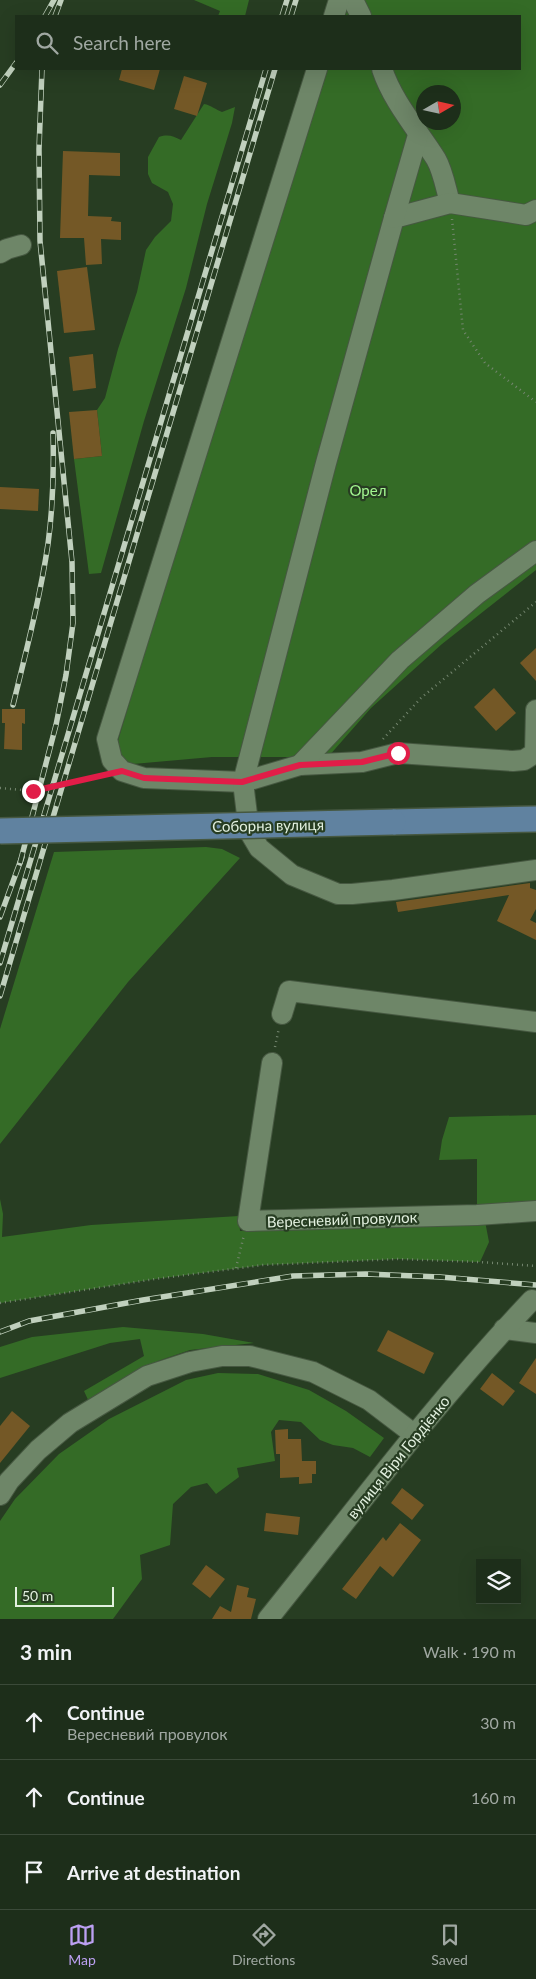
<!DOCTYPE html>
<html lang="en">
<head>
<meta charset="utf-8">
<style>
  :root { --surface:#1d2e1a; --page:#253623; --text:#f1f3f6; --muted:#a0a8a2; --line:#3b4a39; --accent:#bca0f2 }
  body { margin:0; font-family:Lato,sans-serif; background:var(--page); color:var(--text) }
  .controls { position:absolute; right:15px; bottom:15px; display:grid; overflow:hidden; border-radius:0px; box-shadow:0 5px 20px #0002 }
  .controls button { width:45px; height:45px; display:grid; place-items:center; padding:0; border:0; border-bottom:1px solid var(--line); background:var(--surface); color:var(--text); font:25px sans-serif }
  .compass { position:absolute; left:416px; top:85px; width:45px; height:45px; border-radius:50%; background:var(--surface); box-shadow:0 5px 20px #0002; rotate:81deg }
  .scale { position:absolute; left:15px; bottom:12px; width:99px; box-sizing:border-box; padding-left:5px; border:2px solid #e2f0df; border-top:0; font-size:14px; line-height:18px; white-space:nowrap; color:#e2f0df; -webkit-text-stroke:4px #273d22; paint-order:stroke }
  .stop { position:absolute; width:15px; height:15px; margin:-11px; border:4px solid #e11d48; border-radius:50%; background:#fff }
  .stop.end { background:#e11d48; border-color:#fff; box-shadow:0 1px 5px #0008 }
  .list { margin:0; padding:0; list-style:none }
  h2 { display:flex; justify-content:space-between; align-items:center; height:65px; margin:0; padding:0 20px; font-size:21px }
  h2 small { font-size:16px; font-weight:400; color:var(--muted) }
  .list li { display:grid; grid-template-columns:32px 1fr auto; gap:15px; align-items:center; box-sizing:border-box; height:75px; padding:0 20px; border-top:1px solid var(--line) }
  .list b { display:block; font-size:19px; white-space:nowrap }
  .list p { margin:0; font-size:16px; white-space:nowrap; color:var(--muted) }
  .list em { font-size:16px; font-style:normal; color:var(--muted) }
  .icon { flex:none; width:28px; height:28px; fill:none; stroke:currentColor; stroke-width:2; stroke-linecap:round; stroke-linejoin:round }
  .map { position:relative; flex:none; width:536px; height:1619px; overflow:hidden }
  .search { position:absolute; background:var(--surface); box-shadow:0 5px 20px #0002; left:15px; right:15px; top:15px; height:55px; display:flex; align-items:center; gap:12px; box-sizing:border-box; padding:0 18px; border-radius:0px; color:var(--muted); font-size:19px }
  .sheet { height:290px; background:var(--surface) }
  nav { display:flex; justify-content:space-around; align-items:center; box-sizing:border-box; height:70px; border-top:1px solid var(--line); background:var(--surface); font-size:14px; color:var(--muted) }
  nav a { display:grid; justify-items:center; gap:2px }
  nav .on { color:var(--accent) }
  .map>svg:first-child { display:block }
  .green { fill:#346b26; fill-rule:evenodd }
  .building { fill:#745826 }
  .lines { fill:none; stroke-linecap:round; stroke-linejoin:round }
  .minor-casing { stroke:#465841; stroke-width:22 }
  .major-casing { stroke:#465841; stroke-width:28 }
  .path { stroke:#74866f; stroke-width:2.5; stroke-dasharray:1 4; stroke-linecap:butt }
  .minor { stroke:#6e8668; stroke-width:20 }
  .major { stroke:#6082a0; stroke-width:25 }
  .rail-casing { stroke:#c0d0bd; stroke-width:5.5 }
  .rail { stroke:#273d22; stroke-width:4; stroke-dasharray:11; stroke-linecap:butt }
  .major-bridge-casing { stroke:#465841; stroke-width:28; stroke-linecap:butt }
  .major-bridge { stroke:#6082a0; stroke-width:25 }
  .route { stroke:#e11d48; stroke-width:6 }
  .labels { text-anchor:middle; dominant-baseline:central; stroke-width:4.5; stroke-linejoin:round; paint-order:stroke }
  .park-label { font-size:15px; fill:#a3f690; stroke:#273d22 }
  .street-label { font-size:15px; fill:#e2f0df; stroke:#273d22 }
</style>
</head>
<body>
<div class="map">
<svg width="536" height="1619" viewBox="0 0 536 1619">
  <rect width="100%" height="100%" fill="#273d22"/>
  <g class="green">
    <path d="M 194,0 L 249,0 L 245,16 L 218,16 L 220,11 Z"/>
    <path d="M 343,0 L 536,0 L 536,570 L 442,644 L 371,708 L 328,757 L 212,757 L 133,764 C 121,761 120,754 117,744 L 277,209 L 321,69 L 520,69 L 520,16 L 338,16 ZM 424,92 L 454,92 L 454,122 L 424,122 Z"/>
    <path d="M 204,104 C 211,105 216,110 222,112 L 235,107 L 232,123 L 207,204 L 186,288 L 144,421 L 101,573 L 89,574 L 74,459 L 102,456 L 97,410 L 105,398 L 118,349 L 137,292 L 146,250 L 155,237 L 171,221 L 173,204 L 168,192 L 152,183 L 148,174 L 148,157 L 159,137 C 168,134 173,136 181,140 Z"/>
    <path d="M 206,847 L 222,849 L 240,858 L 128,982 L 0,1144 L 0,1029 L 54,852 Z"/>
    <path d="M 536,1115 L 536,1211 L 477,1215 L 477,1159 L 439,1160 L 442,1140 L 449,1117 Z"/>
    <path d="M 0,1199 L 3,1214 L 2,1237 L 91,1225 L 239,1216 L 240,1231 L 485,1221 L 489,1242 L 480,1262 L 398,1259 L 263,1265 L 155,1279 L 0,1303 Z"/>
    <path d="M 123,1327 L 203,1334 L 254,1343 L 190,1350 L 158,1361 L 89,1402 L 84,1391 L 144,1356 L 140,1339 L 110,1343 L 0,1378 L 0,1347 L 32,1337 Z"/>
    <path d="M 218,1373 L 258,1374 L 309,1390 L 346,1411 L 384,1438 L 370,1457 L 353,1448 L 333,1445 L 320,1440 L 301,1422 L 279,1420 L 271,1432 L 275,1461 L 237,1468 L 239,1477 L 216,1494 L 207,1483 L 191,1487 L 173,1504 L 170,1545 L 140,1555 L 142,1579 L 113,1619 L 0,1619 L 0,1521 L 15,1499 L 59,1454 L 109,1419 L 186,1380 Z"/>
  </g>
  <g class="building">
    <path d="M 122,69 L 160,69 L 154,90 L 119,80 Z"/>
    <path d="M 184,76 L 207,83 L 197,116 L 174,109 Z"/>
    <path d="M 63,151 L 120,153 L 120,176 L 89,175 L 88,216 L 112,217 L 111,221 L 121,222 L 121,240 L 101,239 L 102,264 L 86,265 L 84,238 L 60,238 Z"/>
    <path d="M 87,267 L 95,330 L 64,333 L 57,271 Z"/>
    <path d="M 93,354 L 96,388 L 73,391 L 69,357 Z"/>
    <path d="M 97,410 L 102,456 L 74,459 L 69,412 Z"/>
    <path d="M 0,487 L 39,489 L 38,511 L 0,509 Z"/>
    <path d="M 536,648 L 536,681 L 520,663 Z"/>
    <path d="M 494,688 L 516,713 L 496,731 L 474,707 Z"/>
    <path d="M 2,709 L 25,709 L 25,724 L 22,723 L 22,750 L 4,749 L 5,723 L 2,723 Z"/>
    <path d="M 530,883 L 530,888 L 536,890 L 536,909 L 530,920 L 536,923 L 536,940 L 497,921 L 509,895 L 398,912 L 396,902 Z"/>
    <path d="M 388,1330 L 434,1353 L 424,1374 L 377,1351 Z"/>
    <path d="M 536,1358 L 536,1394 L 519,1383 Z"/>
    <path d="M 492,1373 L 515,1391 L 503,1406 L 480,1389 Z"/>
    <path d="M 12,1411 L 30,1426 L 0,1463 L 0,1426 Z"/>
    <path d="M 288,1429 L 288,1439 L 301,1439 L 302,1461 L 316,1461 L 316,1474 L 312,1474 L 312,1483 L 299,1484 L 299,1477 L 280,1478 L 280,1454 L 276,1454 L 275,1430 Z"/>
    <path d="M 402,1488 L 424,1505 L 412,1520 L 391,1503 Z"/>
    <path d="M 266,1513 L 300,1517 L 298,1535 L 264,1531 Z"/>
    <path d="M 400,1523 L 421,1540 L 393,1577 L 380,1566 L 356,1599 L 342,1589 L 383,1537 L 386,1541 Z"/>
    <path d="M 206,1565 L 225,1579 L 210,1598 L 192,1584 Z"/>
    <path d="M 237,1585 L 249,1588 L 247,1597 L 256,1599 L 251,1619 L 212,1619 L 220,1606 L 231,1612 Z"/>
  </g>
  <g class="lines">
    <defs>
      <g id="minor">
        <path d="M 353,0 L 361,16"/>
        <path d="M 334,16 L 339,0"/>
        <path d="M 317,69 L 107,739 L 112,760 L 122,771 L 144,778 L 243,782 L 300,765 L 362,762 L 398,753 L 513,761 L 524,760 L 535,753 L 536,710"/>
        <path d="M 382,69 C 393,102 417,129 436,159 C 443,171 446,189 450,203"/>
        <path d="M 536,210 L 526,215 L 450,203 L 394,218 L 326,463 L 243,782 L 249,831 L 259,848 L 292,875 L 338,894 L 352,894 L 393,890 L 536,870"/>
        <path d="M 394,218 L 418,135"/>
        <path d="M 0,253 L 7,249 L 21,245"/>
        <path d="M 300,765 L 400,660 L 477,594 L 536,551"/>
        <path d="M 282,1014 L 289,991 L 536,1022"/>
        <path d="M 272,1063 L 248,1221 L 477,1215 L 536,1211"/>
        <path d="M 504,1329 L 536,1333"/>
        <path d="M 0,1495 L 9,1481 L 38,1450 L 70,1423 L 147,1376 L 190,1362 L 222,1356 L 250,1356 L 313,1372 L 369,1400 L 415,1435"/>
        <path d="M 268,1619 C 354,1512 438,1399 532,1300"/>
      </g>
      <path id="major" d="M 393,822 L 536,819"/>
    </defs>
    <use href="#minor" class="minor-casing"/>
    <use href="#major" class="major-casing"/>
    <g class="path">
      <path d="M 452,219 L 463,330 L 485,363 L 536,402"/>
      <path d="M 383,739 L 421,698 L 536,602"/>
      <path d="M 0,788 L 33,791 L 104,776"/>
      <path d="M 275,1047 L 279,1028"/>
      <path d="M 236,1268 L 244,1235"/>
      <path d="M 0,1303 L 155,1279 L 263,1265 L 398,1259 L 480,1262 L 536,1266"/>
    </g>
    <use href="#minor" class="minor"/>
    <use href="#major" class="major"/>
    <defs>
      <g id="rail">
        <path d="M 45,16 L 54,0"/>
        <path d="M 55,16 L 61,0"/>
        <path d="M 282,16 L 287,0"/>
        <path d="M 291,16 L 296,0"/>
        <path d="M 0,85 L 16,63"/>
        <path d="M 13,705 C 26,652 40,598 48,544 C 53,507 54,470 53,433"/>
        <path d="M 20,863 L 56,725 L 66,675 L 73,623 L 72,562 L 40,241 L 39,149 L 42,69"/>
        <path d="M 0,917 L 22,857"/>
        <path d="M 0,963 L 266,69"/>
        <path d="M 0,996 L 275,69"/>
        <path d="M 0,1332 L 29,1321 L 143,1300 L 293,1276 L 366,1274 L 440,1277 L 536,1285"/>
      </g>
    </defs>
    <use href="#rail" class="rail-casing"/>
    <use href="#rail" class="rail"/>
    <defs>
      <path id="major-bridge" d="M 0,831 L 393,822"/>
    </defs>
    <use href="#major-bridge" class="major-bridge-casing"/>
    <use href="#major-bridge" class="major-bridge"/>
  </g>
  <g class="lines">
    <path class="route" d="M 33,791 L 122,771 L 144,778 L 242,782 L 300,765 L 362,762 L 398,753"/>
  </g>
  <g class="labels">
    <g class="park-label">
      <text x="368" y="490">Орел</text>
    </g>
    <g class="street-label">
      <text transform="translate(268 825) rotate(-1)">Соборна вулиця</text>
      <text transform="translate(342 1219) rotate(-2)">Вересневий провулок</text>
      <text transform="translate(398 1457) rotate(-51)">вулиця Віри Гордієнко</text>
    </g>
  </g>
</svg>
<div class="controls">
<button><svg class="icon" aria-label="layers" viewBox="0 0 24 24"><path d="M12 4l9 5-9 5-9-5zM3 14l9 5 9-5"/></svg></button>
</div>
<svg class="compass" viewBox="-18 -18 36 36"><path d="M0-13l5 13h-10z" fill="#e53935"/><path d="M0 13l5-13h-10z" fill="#a0a8a2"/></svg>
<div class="scale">50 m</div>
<div class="stop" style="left:398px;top:753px"></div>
<div class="stop end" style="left:33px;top:791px"></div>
<div class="search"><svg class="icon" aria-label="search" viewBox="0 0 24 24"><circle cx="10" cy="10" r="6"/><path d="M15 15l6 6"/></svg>Search here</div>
</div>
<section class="sheet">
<h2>3 min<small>Walk · 190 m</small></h2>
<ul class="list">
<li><svg class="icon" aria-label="ahead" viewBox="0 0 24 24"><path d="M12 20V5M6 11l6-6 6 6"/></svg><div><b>Continue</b><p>Вересневий провулок</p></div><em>30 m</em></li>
<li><svg class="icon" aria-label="ahead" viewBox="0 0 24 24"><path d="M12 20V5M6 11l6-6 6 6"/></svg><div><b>Continue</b></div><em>160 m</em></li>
<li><svg class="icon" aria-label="arrive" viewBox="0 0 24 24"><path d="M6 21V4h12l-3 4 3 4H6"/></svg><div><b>Arrive at destination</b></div></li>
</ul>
</section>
<nav>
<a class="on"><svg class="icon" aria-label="map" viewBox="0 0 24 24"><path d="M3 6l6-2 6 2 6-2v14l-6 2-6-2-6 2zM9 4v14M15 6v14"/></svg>Map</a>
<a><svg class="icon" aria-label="directions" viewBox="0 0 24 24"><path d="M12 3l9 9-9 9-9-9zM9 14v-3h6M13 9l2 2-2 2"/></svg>Directions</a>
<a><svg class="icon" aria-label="saved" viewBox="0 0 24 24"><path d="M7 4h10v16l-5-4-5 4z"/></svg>Saved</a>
</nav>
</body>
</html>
